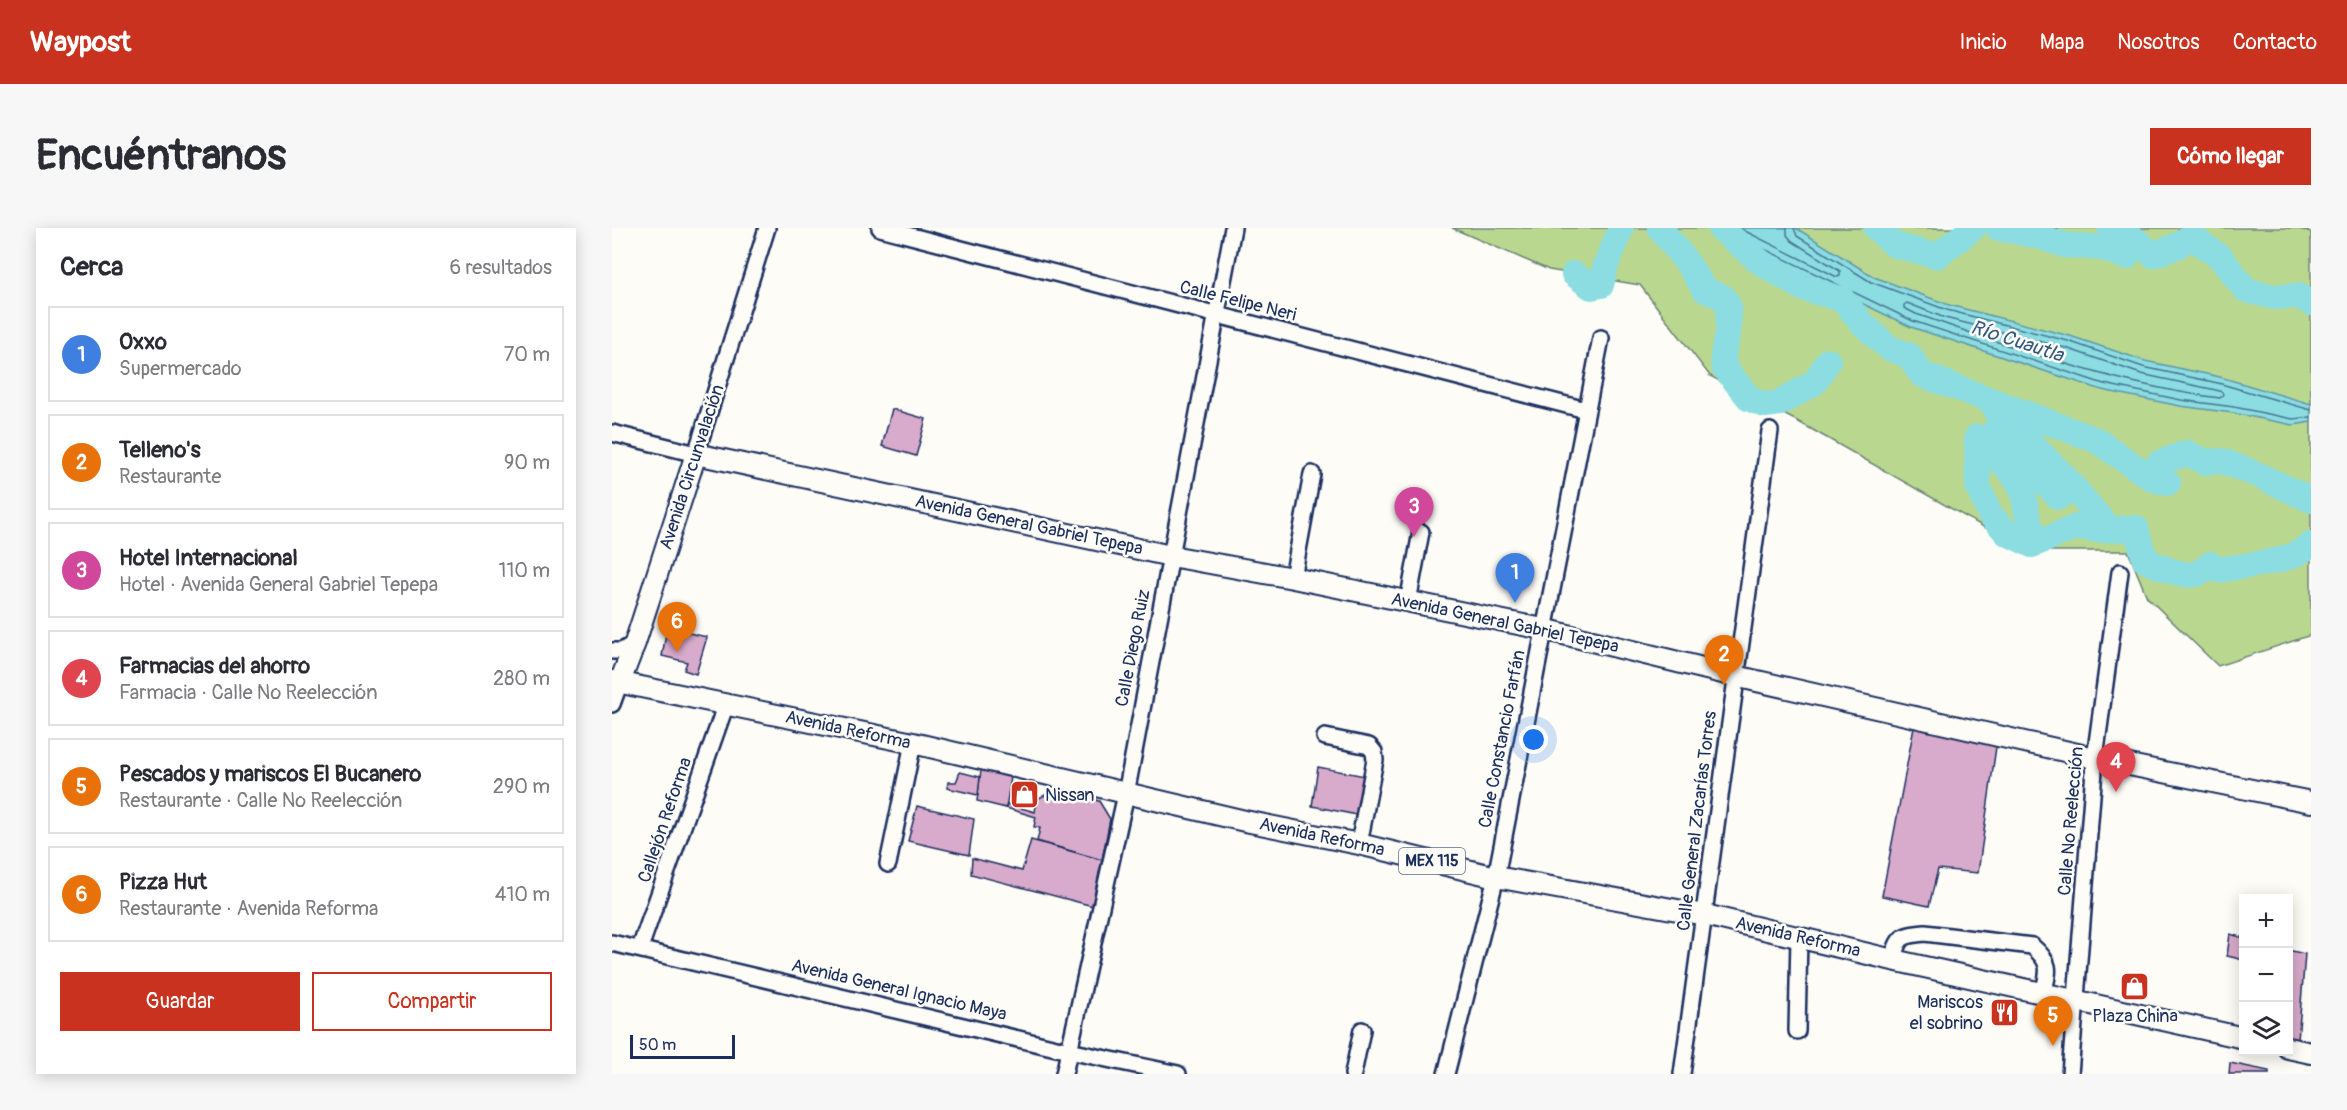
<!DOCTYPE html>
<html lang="es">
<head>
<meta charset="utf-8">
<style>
  :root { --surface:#fff; --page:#f7f7f7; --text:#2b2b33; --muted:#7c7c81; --line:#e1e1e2; --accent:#c8321e }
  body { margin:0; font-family:Pangolin,sans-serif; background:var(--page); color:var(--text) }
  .controls { position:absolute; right:18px; bottom:18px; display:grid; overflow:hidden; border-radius:0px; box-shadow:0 3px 15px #0003 }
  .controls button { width:54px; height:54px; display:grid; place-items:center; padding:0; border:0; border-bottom:2px solid var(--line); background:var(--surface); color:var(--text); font:30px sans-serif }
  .scale { position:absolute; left:18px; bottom:15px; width:105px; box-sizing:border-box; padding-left:6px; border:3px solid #1b2f5e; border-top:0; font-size:16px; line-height:21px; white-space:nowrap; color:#1b2f5e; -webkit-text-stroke:4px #fdfcf7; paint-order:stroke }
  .you { position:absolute; left:922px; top:512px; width:21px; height:21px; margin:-15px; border:4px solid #fff; border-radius:50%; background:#1a73e8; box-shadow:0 0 0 9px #1a73e833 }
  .badge { display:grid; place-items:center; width:39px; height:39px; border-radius:50%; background:var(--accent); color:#fff; font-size:20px; font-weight:700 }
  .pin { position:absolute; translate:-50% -50px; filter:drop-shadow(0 2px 3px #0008) }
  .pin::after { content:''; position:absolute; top:32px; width:21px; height:18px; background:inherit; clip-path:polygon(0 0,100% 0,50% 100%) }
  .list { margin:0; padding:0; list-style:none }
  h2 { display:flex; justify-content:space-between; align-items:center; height:78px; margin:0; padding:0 24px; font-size:26px }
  h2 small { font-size:20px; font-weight:400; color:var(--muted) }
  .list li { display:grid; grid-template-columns:39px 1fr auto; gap:18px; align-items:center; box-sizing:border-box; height:96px; margin:0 12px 12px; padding:0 12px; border:2px solid var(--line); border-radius:0px }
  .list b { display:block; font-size:22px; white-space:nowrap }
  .list p { margin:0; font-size:20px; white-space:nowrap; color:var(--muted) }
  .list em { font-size:20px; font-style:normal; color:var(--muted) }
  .actions { display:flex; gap:12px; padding:18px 24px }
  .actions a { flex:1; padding:14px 0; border:2px solid var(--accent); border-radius:0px; text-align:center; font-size:21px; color:var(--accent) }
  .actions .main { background:var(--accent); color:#fff }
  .icon { flex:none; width:33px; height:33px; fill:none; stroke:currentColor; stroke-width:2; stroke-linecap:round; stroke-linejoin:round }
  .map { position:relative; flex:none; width:1699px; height:846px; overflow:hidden; border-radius:0px }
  header { display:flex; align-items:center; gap:36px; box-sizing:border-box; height:84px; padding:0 30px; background:var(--accent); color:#fff }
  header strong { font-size:28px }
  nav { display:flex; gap:33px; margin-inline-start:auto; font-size:21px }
  .intro { display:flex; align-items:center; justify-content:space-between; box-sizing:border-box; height:144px; padding:0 36px }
  h1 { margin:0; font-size:42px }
  .button { padding:15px 27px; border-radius:0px; background:var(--accent); color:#fff; font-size:21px; font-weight:700 }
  main { display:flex; gap:36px; padding:0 36px }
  aside { flex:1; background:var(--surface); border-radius:0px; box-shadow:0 3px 15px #0003 }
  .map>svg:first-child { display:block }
  .green { fill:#b9d78f; stroke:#6a8376; stroke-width:1.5 }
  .water { fill:#8bdde2; stroke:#5e97ad; stroke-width:1.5 }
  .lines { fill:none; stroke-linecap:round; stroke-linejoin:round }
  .shore { stroke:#487593; stroke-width:1.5 }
  .river { stroke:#8bdde2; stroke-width:26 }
  .building { fill:#d8aacb; stroke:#1b2f5e; stroke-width:1.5 }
  .minor-casing { stroke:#1b2f5e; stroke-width:20 }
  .major-casing { stroke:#1b2f5e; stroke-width:24 }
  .minor { stroke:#fdfcf7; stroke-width:15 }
  .major { stroke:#fdfcf7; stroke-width:20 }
  .labels { text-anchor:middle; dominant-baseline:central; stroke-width:5; stroke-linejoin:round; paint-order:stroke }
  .shield { fill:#fdfcf7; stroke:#5f6c8c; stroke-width:1.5 }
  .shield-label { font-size:16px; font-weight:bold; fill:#1b2f5e }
  .street-label { font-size:18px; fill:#1b2f5e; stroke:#fdfcf7 }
  .poi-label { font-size:18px; fill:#1b2f5e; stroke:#fdfcf7; text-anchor:start }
  .water-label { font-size:20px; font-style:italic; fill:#375a7f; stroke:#fdfcf7 }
</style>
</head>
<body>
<header>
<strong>Waypost</strong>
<nav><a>Inicio</a><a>Mapa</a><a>Nosotros</a><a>Contacto</a></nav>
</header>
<div class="intro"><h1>Encuéntranos</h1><a class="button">Cómo llegar</a></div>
<main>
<aside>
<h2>Cerca<small>6 resultados</small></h2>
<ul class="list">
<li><span class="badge" style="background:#3f7fe0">1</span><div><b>Oxxo</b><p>Supermercado</p></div><em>70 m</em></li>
<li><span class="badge" style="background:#e8710a">2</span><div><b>Telleno's</b><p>Restaurante</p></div><em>90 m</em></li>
<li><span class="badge" style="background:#d1479c">3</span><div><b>Hotel Internacional</b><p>Hotel · Avenida General Gabriel Tepepa</p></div><em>110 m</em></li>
<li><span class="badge" style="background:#e0444e">4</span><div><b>Farmacias del ahorro</b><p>Farmacia · Calle No Reelección</p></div><em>280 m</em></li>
<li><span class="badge" style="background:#e8710a">5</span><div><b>Pescados y mariscos El Bucanero</b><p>Restaurante · Calle No Reelección</p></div><em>290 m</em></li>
<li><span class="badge" style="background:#e8710a">6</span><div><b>Pizza Hut</b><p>Restaurante · Avenida Reforma</p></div><em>410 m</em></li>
</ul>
<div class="actions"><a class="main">Guardar</a><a>Compartir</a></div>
</aside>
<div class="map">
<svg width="1699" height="846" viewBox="0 0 1699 846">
  <rect width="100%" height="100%" fill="#fdfcf7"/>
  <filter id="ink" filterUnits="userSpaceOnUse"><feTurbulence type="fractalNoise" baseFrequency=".0167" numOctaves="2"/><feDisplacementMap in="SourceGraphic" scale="12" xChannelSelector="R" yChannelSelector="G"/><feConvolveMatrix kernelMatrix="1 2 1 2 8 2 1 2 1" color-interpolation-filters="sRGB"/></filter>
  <g filter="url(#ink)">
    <path class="green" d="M 840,0 L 1683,0 L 1699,4 L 1699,407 L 1606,438 L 1535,369 L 1516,323 L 1414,323 L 1185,193 L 1098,148 L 1028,57 L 937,42 Z"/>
    <path class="water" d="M 1094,0 L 1184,0 L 1262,49 L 1337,77 L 1458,108 L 1533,133 L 1608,149 L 1699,176 L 1699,194 L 1681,197 L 1621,185 L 1568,178 L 1490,162 L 1299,99 Z"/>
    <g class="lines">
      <g class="shore">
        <path d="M 1109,0 L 1301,93 L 1492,156 L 1569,172 L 1622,179 L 1681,191 L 1699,189"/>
        <path d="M 1127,0 L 1225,49 L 1228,48 L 1228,43 L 1180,13 L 1175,7 L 1175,0"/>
        <path d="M 1182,0 L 1185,8 L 1259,54 L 1335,82 L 1456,113 L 1531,139 L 1606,155 L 1699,182"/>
        <path d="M 1295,75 L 1333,90 L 1454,120 L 1529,146 L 1604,162 L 1610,164 L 1611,167 L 1608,170 C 1503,157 1404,120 1304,86 L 1292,80 L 1292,77 Z"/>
      </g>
      <g class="river">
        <path d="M 1048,0 L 1076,36 L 1093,62 L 1111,69 L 1117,79 L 1116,106 L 1111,126 L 1112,139 L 1138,171 L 1153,177 L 1168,175 L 1203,154 L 1216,133"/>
        <path d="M 1108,0 L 1151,36 L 1190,60 L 1230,71 L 1251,96 L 1277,120 L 1298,128 L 1309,146 L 1484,212 L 1541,251 L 1556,255"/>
        <path d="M 1264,0 L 1283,17 L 1325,28 L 1361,0"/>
        <path d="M 1386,0 L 1422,7 L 1453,17 L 1491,20 L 1514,29"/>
        <path d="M 1498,0 L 1524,12 L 1541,27 L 1567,17 L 1578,8 L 1608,29 L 1634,62 L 1662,69 L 1687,68 L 1699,75"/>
        <path d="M 962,46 L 979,59 L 989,57 L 993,40 L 1009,0"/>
        <path d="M 1379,173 L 1389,191 L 1375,218 C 1384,229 1402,245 1408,257 C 1416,273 1412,304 1430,312"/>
        <path d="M 1389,191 L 1396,191 L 1413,206 L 1427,224 L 1451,247 L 1497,301"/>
        <path d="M 1365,209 L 1366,259 L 1378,286 L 1395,305 L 1420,317 L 1464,299 L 1486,302 L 1524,300 L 1533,332 C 1554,340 1582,358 1598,336 L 1606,342 C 1636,336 1675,337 1699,316"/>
        <path d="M 1398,222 L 1447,269"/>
        <path d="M 1547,235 L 1575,225 L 1593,234 L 1610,233 L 1644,246 L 1699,272"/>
      </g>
    </g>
    <g class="building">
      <path d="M 280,181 L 314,191 L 304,228 L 270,218 Z"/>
      <path d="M 55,400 L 95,409 L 84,446 L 72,442 L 75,434 L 50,428 Z"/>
      <path d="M 1303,494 L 1385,512 L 1366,645 L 1326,641 L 1317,678 L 1270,668 Z"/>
      <path d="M 706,539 L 753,548 L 745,587 L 700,578 Z"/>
      <path d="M 369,542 L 399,549 L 394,580 L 365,573 Z"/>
      <path d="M 348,544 L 368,549 L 366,567 L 335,560 L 336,554 L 344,554 Z"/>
      <path d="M 443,562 L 487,573 L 498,591 L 490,632 L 425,613 L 428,600 L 422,599 L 424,589 L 394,580 L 395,576 L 423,584 L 425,571 Z"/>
      <path d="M 305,578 L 362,591 L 357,627 L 296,613 Z"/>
      <path d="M 419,612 L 490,632 L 481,678 L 359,646 L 360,630 L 410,643 Z"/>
      <path d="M 1618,706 L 1632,710 L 1632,732 L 1615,728 Z"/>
      <path d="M 1676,722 L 1693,726 L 1686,812 L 1676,809 Z"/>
      <path d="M 1618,835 L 1657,843 L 1657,846 L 1617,846 Z"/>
    </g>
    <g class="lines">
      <defs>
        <g id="minor">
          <path d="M 268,0 L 974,182"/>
          <path d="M 0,205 L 84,226 L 155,0"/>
          <path d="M 681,350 L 700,246"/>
          <path d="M 796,374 L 809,304"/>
          <path d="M 0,423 L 10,423 L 23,415"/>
          <path d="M 0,476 L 8,454"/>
          <path d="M 713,509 L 757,518 L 762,524 L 763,532 L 747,616"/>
          <path d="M 276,636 L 301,515"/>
          <path d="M 0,715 L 457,823 L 566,846"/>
          <path d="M 28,720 L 114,476"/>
          <path d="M 1281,732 C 1286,709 1289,707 1313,705 L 1420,718 C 1440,735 1437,742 1431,766"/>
          <path d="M 1185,803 L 1187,709"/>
          <path d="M 452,846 L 514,566 L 621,0"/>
          <path d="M 741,846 L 750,802"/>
          <path d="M 834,846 L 884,649 L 989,110"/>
          <path d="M 1070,846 C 1101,632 1127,417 1158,203"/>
          <path d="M 1458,846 L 1483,530 L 1508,344"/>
        </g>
        <g id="major">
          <path d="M 0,453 L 301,515 L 633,593 L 747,616 L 884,649 L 1093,687 L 1281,732 L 1632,810"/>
          <path d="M 8,454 L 23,415 L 84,226 L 559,328 L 681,350 L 931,401 L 1123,448 L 1483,530 L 1699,574"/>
          <path d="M 1676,820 L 1699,825"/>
        </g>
      </defs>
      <use href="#minor" class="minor-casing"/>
      <use href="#major" class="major-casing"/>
      <use href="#minor" class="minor"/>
      <use href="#major" class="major"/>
    </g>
  </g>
  <defs>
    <symbol id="shop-square" viewBox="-11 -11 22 22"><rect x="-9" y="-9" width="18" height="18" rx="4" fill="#c8321e" stroke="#fdfcf7"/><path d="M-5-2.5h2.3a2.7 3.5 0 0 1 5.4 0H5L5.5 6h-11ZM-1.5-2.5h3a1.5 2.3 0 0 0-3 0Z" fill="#fff"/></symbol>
    <symbol id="restaurant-square" viewBox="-11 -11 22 22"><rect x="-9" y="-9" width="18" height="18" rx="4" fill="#c8321e" stroke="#fdfcf7"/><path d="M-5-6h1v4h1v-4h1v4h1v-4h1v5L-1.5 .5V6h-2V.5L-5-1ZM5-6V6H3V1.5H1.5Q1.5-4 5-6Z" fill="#fff"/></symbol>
  </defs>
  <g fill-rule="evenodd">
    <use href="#shop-square" x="396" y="550" width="33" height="33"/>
    <use href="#shop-square" x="1506" y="742" width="33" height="33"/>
    <use href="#restaurant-square" x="1376" y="768" width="33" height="33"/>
  </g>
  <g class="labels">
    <rect class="shield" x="787" y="620" width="66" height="26" rx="4.5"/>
    <g class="shield-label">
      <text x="820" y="633">MEX 115</text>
    </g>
    <g class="street-label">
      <text transform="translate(626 73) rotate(14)">Calle Felipe Neri</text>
      <text transform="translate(80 239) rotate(-72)">Avenida Circunvalación</text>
      <text transform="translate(417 297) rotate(12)">Avenida General Gabriel Tepepa</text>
      <text transform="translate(893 395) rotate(12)">Avenida General Gabriel Tepepa</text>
      <text transform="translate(521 420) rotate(-79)">Calle Diego Ruiz</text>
      <text transform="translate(236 502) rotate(12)">Avenida Reforma</text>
      <text transform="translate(890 511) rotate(-79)">Calle Constancio Farfán</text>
      <text transform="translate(53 592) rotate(-71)">Callejón Reforma</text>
      <text transform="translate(1085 593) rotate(-83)">Calle General Zacarías Torres</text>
      <text transform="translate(1459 593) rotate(-85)">Calle No Reelección</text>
      <text transform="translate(710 609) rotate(12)">Avenida Reforma</text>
      <text transform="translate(1186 709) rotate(13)">Avenida Reforma</text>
      <text transform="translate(287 762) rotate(13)">Avenida General Ignacio Maya</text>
    </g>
    <g class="poi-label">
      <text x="433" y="567">Nissan</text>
      <text x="1371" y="774" text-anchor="end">Mariscos<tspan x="1371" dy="21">el sobrino</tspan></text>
      <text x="1523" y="788" text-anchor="middle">Plaza China</text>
    </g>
    <g class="water-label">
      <text transform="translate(1405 113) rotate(18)">Río Cuautla</text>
    </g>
  </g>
</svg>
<div class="controls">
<button>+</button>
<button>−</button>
<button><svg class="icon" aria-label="layers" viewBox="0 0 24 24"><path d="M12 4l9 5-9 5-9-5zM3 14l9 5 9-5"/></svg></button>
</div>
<div class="scale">50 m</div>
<div class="you"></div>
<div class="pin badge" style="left:903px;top:375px;background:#3f7fe0">1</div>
<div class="pin badge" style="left:1112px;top:457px;background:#e8710a">2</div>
<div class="pin badge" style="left:802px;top:309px;background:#d1479c">3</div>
<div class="pin badge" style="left:1504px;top:564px;background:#e0444e">4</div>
<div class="pin badge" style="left:1441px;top:818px;background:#e8710a">5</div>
<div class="pin badge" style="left:65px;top:424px;background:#e8710a">6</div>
</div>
</main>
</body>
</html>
